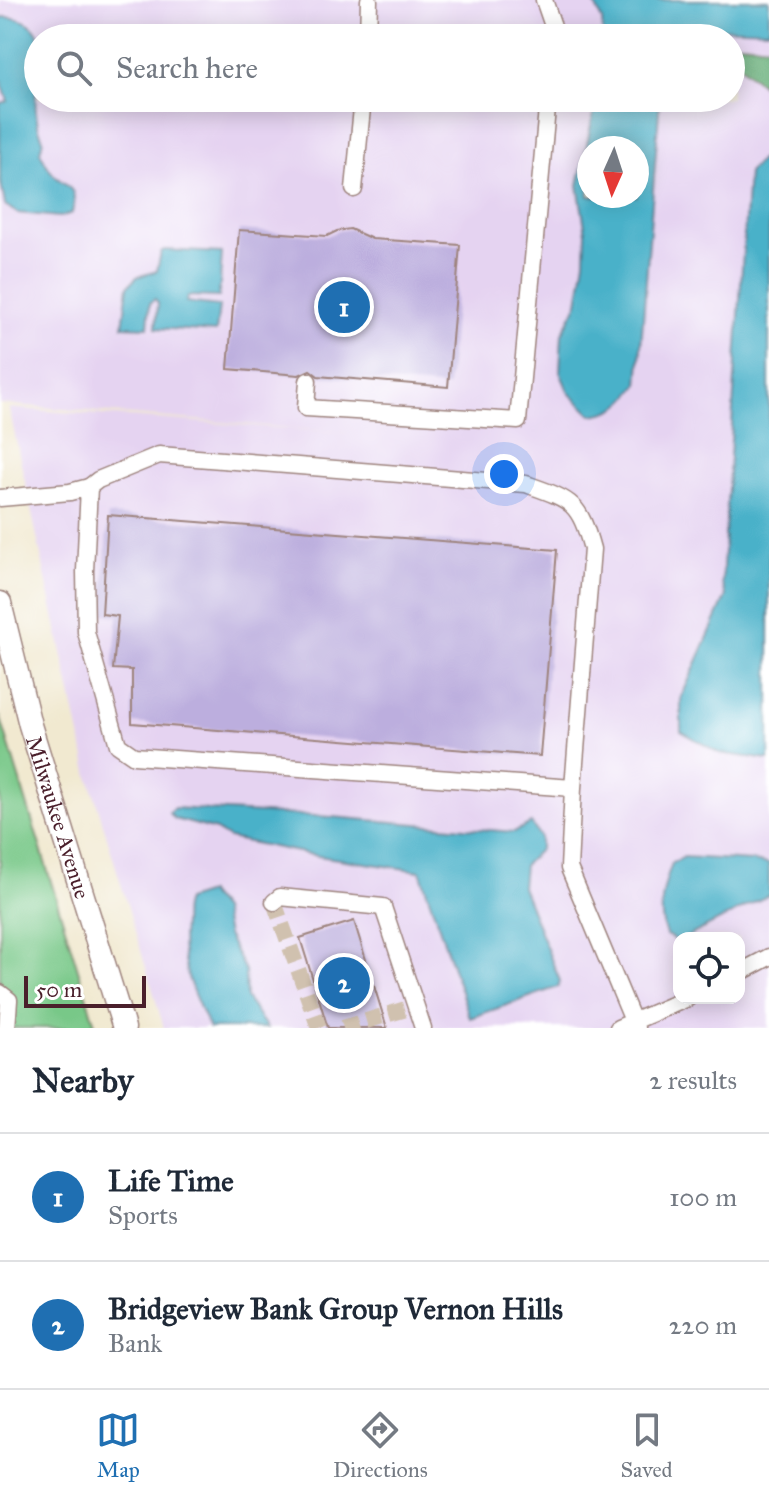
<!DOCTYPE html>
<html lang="en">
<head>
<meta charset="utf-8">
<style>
  :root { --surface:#fff; --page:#f2f2f3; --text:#1f2937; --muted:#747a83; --line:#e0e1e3; --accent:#1f6fb2 }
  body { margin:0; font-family:"IM FELL Great Primer",serif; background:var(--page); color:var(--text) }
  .controls { position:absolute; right:24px; bottom:24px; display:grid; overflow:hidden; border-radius:16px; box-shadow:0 4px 20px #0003 }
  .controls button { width:72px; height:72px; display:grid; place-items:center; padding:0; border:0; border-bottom:2px solid var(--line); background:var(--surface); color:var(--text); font:40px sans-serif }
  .compass { position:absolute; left:577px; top:136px; width:72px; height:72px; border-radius:50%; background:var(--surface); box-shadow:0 4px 20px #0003; rotate:183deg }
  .scale { position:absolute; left:24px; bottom:20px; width:122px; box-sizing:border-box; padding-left:8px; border:4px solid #4a1f2b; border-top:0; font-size:22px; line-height:28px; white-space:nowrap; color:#4a1f2b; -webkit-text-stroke:6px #fff; paint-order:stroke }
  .you { position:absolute; left:504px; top:474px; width:28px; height:28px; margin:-20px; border:6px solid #fff; border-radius:50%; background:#1a73e8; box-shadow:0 0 0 12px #1a73e833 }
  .badge { display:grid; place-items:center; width:52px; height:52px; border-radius:50%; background:var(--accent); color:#fff; font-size:26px; font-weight:700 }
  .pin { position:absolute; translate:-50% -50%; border:4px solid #fff; box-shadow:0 2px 8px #0006 }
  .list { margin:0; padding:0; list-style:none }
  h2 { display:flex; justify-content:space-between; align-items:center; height:104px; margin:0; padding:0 32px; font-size:34px }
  h2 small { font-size:26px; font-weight:400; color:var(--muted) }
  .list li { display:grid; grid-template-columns:52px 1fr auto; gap:24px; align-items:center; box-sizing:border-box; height:128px; padding:0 32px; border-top:2px solid var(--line) }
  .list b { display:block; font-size:30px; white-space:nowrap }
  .list p { margin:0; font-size:26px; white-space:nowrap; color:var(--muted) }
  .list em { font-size:26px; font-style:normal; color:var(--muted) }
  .icon { flex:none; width:44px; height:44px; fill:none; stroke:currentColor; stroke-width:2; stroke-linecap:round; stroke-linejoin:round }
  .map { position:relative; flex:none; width:769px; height:1028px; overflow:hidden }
  .search { position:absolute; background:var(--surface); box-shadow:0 4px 20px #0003; left:24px; right:24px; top:24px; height:88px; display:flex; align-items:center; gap:20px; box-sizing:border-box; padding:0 28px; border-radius:44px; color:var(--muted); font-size:30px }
  .sheet { height:360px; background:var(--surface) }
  nav { display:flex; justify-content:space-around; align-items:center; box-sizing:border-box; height:112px; border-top:2px solid var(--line); background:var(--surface); font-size:22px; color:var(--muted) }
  nav a { display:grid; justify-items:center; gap:4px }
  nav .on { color:var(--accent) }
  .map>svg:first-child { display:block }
  .built { fill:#e5d3f1; fill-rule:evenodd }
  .green { fill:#78c888; stroke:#61745a; stroke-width:2 }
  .forest { fill:#62ac74; stroke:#566650; stroke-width:2 }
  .water { fill:#4ab1c9; stroke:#4a687a; stroke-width:2; fill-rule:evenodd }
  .building { fill:#bcaede }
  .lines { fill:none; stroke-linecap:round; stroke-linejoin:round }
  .minor-tunnel { stroke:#d0c1af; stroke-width:16; stroke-dasharray:16 8; stroke-linecap:butt }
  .minor-casing { stroke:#9e847e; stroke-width:19 }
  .major-casing { stroke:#9e847e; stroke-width:25 }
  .minor { stroke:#fff; stroke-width:16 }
  .major { stroke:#fff; stroke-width:22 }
  .labels { text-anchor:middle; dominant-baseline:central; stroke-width:8; stroke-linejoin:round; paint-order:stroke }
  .street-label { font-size:22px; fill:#4a1f2b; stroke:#fff }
</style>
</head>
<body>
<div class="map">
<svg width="769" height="1028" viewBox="0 0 769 1028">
  <rect width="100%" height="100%" fill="#fff"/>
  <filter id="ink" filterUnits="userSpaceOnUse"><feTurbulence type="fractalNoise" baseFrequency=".0125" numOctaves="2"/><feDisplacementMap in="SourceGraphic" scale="16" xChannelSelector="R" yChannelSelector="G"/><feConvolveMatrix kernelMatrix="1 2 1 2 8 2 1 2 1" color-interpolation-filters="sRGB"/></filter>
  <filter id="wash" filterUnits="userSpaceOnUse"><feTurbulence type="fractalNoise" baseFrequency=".006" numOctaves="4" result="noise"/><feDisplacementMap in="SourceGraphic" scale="32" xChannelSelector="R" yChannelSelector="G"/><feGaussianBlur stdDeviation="1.8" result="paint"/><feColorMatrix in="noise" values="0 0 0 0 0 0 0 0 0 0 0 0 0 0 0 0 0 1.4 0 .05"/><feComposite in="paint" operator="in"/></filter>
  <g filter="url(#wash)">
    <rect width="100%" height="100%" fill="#f1e9d0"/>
    <path class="built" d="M 0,0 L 769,0 L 769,1028 L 164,1028 L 89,777 L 9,408 L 349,433 L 0,404 ZM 38,38 L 731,38 L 731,98 L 38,98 ZM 589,148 L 637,148 L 637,196 L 589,196 ZM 679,938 L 739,938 L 739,998 L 679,998 Z"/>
    <path class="green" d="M 0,716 L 96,1028 L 0,1028 Z"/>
    <path class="forest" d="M 731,42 L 769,46 L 769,91 L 731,58 Z"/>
    <g class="water">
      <path d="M 593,0 L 769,0 L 769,30 C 747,30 691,23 675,38 L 603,38 L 602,20 Z"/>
      <path d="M 0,17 C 14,17 31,19 38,34 C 38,36 38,46 38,51 C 38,80 30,112 43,139 L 40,152 C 44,159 48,169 54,175 C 70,190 78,187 72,213 L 60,217 L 17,213 L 5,205 L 0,178 L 0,103 L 8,101 L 0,78 Z"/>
      <path d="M 597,98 L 660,98 L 638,385 C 624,404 616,412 592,415 L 569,393 L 560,372 L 562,334 L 578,303 L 585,261 L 586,233 L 578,185 ZM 589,148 L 637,148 L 637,196 L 589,196 Z"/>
      <path d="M 769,151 L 769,760 L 719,753 L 681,731 L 681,698 L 726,596 L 722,583 L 748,173 Z"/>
      <path d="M 164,250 L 222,253 L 219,297 L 188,296 L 186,302 L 219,306 L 216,332 L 156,328 L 158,303 L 155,299 L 150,303 L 148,327 L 123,326 L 128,286 L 137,277 L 157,271 L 161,252 Z"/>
      <path d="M 174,808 L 332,817 L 514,832 L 531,823 L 540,837 L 540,849 L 524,865 L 522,887 L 560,981 L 558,987 L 470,1018 L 420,871 L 318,856 L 229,838 L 216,830 L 175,819 L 169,813 Z"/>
      <path d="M 684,857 L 753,861 L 769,864 L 769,895 L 685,938 L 679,938 L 678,941 L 666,935 C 657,910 663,887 672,863 Z"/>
      <path d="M 208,893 L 222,910 L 227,935 L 245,971 L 246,998 L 267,1028 L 209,1028 C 193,993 178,964 183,924 C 184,915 182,909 186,900 Z"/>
    </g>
    <g id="blocks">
      <g class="building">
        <path d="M 350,229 L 372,239 L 460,245 L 448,387 L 318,376 L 310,370 L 299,375 L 228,369 L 239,230 L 327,236 L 337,231 Z"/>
        <path d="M 108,515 L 557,550 L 540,756 L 132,723 L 132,670 L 113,669 L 118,616 L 102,614 Z"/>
        <path d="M 354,921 L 387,1028 L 328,1028 L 300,938 Z"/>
      </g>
    </g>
  </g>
  <g filter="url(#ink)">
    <use href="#blocks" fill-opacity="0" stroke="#9e847e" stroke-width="2"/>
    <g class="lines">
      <g class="minor-tunnel">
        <path d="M 274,902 L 319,1028"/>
        <path d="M 343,1028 L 416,1006"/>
      </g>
      <defs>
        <g id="minor">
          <path d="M 544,0 L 554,29 L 553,38"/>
          <path d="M 368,38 L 369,0"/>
          <path d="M 354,189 L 363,98"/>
          <path d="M 308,381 L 306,408 L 518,421 L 548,98"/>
          <path d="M 0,498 L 70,492 L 89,487"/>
          <path d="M 573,788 L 134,756 L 118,745 L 86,632 L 85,571 L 89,487 L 98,480 L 159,455 L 526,484 C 571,500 579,501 592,549 L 573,788 L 569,868 L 636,1028"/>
          <path d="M 274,902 L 280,897 L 383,907 L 423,1028"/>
          <path d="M 739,973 L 769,957"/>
          <path d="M 0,993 L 9,1000 L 7,1028"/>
          <path d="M 618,1028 L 688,998"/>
        </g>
        <g id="major">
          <path id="s1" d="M 0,603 L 30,725 L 124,1028"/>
        </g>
      </defs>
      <use href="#minor" class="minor-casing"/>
      <use href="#major" class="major-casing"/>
      <use href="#minor" class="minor"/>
      <use href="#major" class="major"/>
    </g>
  </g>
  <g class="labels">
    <g class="street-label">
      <text stroke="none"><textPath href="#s1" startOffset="222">Milwaukee Avenue</textPath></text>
    </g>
  </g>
</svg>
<div class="controls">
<button><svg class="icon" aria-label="locate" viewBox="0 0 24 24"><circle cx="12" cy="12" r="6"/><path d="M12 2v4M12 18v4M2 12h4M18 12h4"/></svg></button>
</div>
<svg class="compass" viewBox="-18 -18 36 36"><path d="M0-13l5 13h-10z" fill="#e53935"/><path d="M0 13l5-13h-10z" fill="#747a83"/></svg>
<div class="scale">50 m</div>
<div class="you"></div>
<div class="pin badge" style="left:344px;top:307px">1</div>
<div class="pin badge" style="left:344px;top:983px">2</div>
<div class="search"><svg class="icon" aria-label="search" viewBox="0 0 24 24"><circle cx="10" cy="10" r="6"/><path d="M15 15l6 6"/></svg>Search here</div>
</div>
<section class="sheet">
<h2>Nearby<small>2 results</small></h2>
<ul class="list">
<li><span class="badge">1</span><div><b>Life Time</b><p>Sports</p></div><em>100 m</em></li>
<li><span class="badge">2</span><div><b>Bridgeview Bank Group Vernon Hills</b><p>Bank</p></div><em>220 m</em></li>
</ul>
</section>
<nav>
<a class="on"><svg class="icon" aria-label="map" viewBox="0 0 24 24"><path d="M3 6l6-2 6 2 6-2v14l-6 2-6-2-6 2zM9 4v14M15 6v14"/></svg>Map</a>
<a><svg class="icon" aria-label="directions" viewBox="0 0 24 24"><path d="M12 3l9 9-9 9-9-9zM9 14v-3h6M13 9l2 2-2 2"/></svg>Directions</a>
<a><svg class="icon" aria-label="saved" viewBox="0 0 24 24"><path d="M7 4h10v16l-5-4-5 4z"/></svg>Saved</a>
</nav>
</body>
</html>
